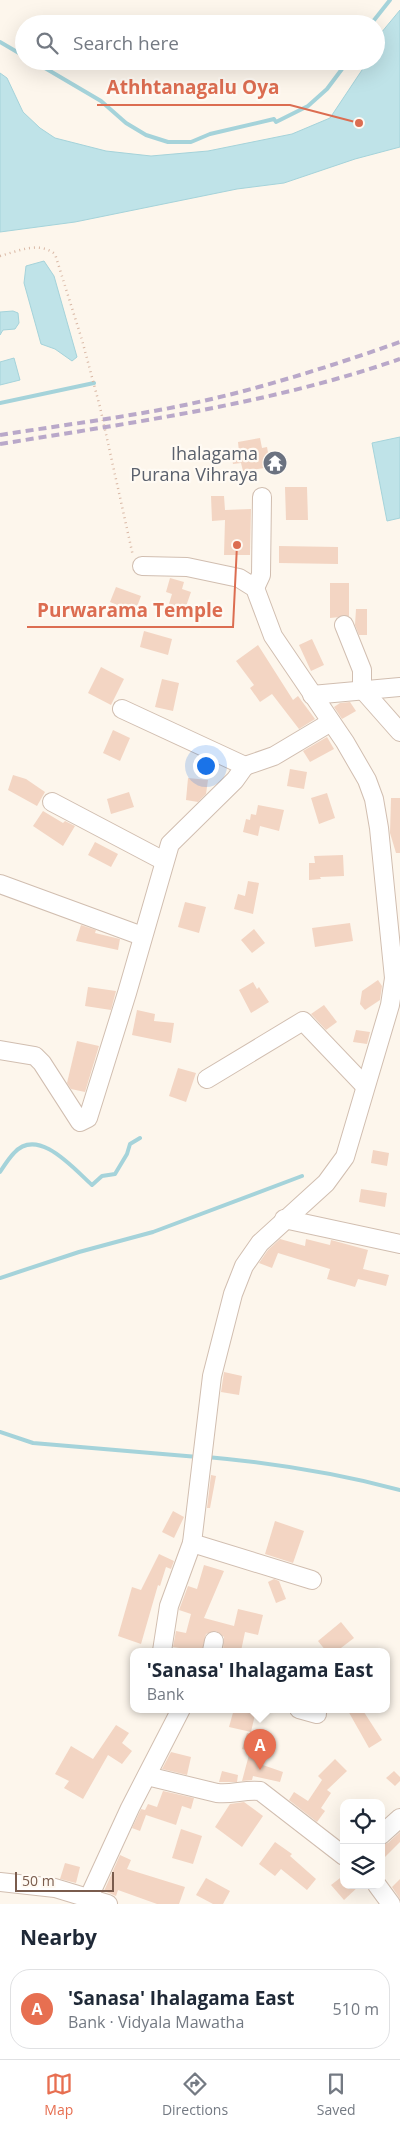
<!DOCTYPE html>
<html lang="en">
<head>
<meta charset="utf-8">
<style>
  :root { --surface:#fff; --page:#f2f2f3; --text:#1f2937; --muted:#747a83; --line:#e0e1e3; --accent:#e76f51 }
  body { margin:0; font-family:"Open Sans",sans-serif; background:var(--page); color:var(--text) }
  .controls { position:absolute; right:15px; bottom:15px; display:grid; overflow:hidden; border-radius:10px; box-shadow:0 5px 20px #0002 }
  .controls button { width:45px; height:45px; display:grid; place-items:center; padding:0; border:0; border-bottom:1px solid var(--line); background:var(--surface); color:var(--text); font:25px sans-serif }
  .scale { position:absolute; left:15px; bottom:12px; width:99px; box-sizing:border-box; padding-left:5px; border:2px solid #7a5c4d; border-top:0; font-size:14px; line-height:18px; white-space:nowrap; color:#7a5c4d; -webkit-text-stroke:4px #fffaf3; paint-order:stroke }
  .you { position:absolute; left:205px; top:765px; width:18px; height:18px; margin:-12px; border:4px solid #fff; border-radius:50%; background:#1a73e8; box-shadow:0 0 0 8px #1a73e833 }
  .badge { display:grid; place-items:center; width:32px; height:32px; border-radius:50%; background:var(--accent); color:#fff; font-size:16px; font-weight:700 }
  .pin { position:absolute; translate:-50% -41px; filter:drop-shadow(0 1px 2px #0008) }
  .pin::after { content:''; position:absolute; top:26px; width:18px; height:15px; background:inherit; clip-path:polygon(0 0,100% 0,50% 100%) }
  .popup { position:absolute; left:130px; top:1648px; width:260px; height:65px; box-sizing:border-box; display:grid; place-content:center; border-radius:10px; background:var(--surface); filter:drop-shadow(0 1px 4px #0005); font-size:16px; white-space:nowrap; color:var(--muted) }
  .popup b { font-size:19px; color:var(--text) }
  .popup::after { content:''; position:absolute; left:50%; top:100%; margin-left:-10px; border:10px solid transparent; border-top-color:var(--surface) }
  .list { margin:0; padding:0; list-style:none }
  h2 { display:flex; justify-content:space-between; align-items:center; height:65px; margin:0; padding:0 20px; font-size:21px }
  h2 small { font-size:16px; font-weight:400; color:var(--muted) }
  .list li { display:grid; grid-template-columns:32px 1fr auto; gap:15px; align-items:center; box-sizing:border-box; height:80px; margin:0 10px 10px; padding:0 10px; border:1px solid var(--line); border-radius:20px }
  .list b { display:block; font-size:19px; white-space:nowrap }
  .list p { margin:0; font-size:16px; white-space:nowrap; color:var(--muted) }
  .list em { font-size:16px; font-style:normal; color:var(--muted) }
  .icon { flex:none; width:28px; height:28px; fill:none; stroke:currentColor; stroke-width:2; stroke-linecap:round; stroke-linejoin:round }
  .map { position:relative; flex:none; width:400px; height:1904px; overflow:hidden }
  .search { position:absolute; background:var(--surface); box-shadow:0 5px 20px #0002; left:15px; right:15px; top:15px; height:55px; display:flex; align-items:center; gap:12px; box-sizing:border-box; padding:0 18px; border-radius:28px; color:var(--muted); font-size:19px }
  .sheet { height:155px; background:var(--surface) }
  nav { display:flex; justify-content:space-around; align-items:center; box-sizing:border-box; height:70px; border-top:1px solid var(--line); background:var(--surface); font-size:14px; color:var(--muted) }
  nav a { display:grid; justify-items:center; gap:2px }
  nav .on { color:var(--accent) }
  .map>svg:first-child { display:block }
  .water { fill:#bfe3e8; stroke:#a5d3da }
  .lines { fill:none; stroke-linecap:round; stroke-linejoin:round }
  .stream { stroke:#a5d3da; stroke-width:4 }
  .building { fill:#f3d5c3 }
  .minor-casing { stroke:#d1beb0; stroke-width:20 }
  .path { stroke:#d9b8a5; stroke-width:2.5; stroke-dasharray:1 4; stroke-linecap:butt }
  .minor { stroke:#fff; stroke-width:18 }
  .rail { stroke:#b9a8c9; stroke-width:4; stroke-dasharray:8 5; stroke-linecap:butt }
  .labels { text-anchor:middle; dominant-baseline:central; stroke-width:4.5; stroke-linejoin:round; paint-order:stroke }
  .worship-label { font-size:18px; fill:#5b616d; stroke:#fffaf3; text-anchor:end }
  .leader { fill:none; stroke:#dc6d51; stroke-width:2 }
  .callout-dot { fill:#dc6d51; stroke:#fffaf3; stroke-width:2 }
  .callout-label { font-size:19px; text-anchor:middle; font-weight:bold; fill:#dc6d51; stroke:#fffaf3; stroke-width:4.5; stroke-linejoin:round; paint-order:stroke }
</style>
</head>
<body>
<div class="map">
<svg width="400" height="1904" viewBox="0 0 400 1904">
  <rect width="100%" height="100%" fill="#fdf6ec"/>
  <g class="water">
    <path d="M 400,10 L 400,147 L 355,159 L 284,183 L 237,189 L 75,222 L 0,232 L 0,73 L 7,78 L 23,112 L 40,128 L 55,138 L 106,151 L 151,156 L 208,151 L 292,134 L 330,118 L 368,61 L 376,61 L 376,39 Z"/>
    <path d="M 44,261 L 54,276 L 77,357 L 72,361 L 55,349 L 41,344 L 24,283 L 26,266 Z"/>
    <path d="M 13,311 L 18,313 L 19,323 L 15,329 L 3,330 L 0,335 L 0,312 Z"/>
    <path d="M 14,358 L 20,380 L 0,385 L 0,362 Z"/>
    <path d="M 400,437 L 400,518 L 387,521 L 372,443 Z"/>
  </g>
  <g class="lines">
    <g class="stream">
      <path d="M 371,24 L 390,0"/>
      <path d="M 0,42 L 24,56"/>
      <path d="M 33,61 L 101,101 L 126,123 L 146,135 L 168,142 L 191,142 L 210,134 L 274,119 L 276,122 L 308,106 L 327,89 L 348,61"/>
      <path d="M 0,403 L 94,383"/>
      <path d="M 0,1172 C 4,1166 9,1158 14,1153 C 38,1126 74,1169 92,1185 L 102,1176 L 115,1174 L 127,1154 L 130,1144 L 140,1138"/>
      <path d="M 0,1278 L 79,1252 L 153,1232 L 302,1176"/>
      <path d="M 0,1432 L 33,1443 L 198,1457"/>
      <path d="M 207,1457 C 273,1463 336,1473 400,1490"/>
    </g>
  </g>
  <g class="building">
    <path d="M 260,438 L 262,448 L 267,447 L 269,458 L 264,459 L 265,468 L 243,471 L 241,463 L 233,464 L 231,453 L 239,452 L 238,442 Z"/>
    <path d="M 285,487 L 307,487 L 308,520 L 286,520 Z"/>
    <path d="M 211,496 L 224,496 L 225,510 L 251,509 L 250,555 L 224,555 L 225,520 L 212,521 Z"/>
    <path d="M 279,546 L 338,547 L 338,564 L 279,563 Z"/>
    <path d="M 170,578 L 184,582 L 182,589 L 191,592 L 184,612 L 168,607 L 172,594 L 166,592 Z"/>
    <path d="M 330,583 L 349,583 L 349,616 L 330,618 Z"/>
    <path d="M 116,587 L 141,596 L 135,612 L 110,602 Z"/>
    <path d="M 356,609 L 367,609 L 367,635 L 359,635 L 355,625 Z"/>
    <path d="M 144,631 L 172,639 L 168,655 L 140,647 Z"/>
    <path d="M 312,639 L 324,665 L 311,671 L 299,645 Z"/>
    <path d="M 258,645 L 293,700 L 298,696 L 315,719 L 299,729 L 272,694 L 260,702 L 250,688 L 254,685 L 236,661 Z"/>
    <path d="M 101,667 L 124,679 L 111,705 L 88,693 Z"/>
    <path d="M 162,679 L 179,683 L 173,711 L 155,707 Z"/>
    <path d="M 350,702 L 356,711 L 342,719 L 334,707 L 340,703 Z"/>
    <path d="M 113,730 L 130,738 L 120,761 L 103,753 Z"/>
    <path d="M 327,737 L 334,749 L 310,762 L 303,751 Z"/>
    <path d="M 290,769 L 307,772 L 304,789 L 287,786 Z"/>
    <path d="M 13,775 L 26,779 L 45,792 L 37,806 L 8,790 Z"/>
    <path d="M 188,778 L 208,780 L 206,794 L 198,802 L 186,800 Z"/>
    <path d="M 129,792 L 134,807 L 111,814 L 107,799 Z"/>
    <path d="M 327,793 L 335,818 L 319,824 L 311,798 Z"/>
    <path d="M 391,798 L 400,798 L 400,853 L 396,853 L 390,833 Z"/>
    <path d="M 258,805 L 284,810 L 279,831 L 260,826 L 258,836 L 243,832 L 246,819 L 250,820 L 251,814 L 256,815 Z"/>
    <path d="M 43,811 L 63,823 L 65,821 L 75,826 L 63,846 L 33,826 Z"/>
    <path d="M 95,842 L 118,854 L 111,867 L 88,855 Z"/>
    <path d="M 343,855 L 344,876 L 320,877 L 321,879 L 309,880 L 309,863 L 315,863 L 314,856 Z"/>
    <path d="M 248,881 L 259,883 L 253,914 L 234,909 L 238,894 L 245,896 Z"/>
    <path d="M 185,902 L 206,907 L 199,933 L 178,927 Z"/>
    <path d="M 350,923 L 353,941 L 315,947 L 312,928 Z"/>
    <path d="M 81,925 L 96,930 L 95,933 L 120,939 L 118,950 L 76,941 Z"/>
    <path d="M 254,929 L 265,943 L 252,953 L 241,940 Z"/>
    <path d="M 378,980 L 382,986 L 380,1000 L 365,1010 L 360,1004 L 362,991 Z"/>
    <path d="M 253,982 L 257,989 L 259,987 L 269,1002 L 251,1013 L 239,990 Z"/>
    <path d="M 88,987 L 116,991 L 111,1010 L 85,1006 Z"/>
    <path d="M 324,1005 L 337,1022 L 326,1030 L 311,1014 Z"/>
    <path d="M 137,1010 L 155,1014 L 154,1021 L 174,1023 L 171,1043 L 132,1035 Z"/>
    <path d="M 356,1030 L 370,1032 L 367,1044 L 353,1042 Z"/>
    <path d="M 77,1041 L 99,1046 L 85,1092 L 71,1089 L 67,1083 Z"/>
    <path d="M 178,1068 L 196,1073 L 186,1102 L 169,1096 Z"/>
    <path d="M 373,1150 L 389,1153 L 387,1166 L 371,1163 Z"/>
    <path d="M 361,1189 L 387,1193 L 385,1207 L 359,1202 Z"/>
    <path d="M 280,1239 L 305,1246 L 306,1239 L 330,1245 L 331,1240 L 368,1250 L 363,1269 L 389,1275 L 386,1286 L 358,1279 L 355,1287 L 327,1279 L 330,1269 L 278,1253 L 272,1268 L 259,1263 L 268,1250 Z"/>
    <path d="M 224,1372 L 242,1376 L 239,1395 L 221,1392 Z"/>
    <path d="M 211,1475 L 216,1476 L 210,1508 L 207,1508 Z"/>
    <path d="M 173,1511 L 184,1517 L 174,1538 L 162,1532 Z"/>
    <path d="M 275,1521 L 304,1531 L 293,1563 L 265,1554 Z"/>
    <path d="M 159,1554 L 174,1561 L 171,1569 L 166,1567 L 160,1586 L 158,1585 L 141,1644 L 118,1636 L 132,1587 L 141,1590 Z"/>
    <path d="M 204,1565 L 224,1571 L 204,1618 L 234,1626 L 238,1609 L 263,1615 L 258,1635 L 245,1632 L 241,1651 L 223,1651 L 224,1637 L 216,1631 L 206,1634 L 202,1651 L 185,1651 L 186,1649 L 173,1647 L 176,1631 L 186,1633 L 191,1614 L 179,1610 L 188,1586 L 197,1589 Z"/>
    <path d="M 274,1579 L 279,1581 L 286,1599 L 276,1603 L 268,1582 Z"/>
    <path d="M 341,1622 L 354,1638 L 337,1651 L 326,1651 L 318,1641 Z"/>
    <path d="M 234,1709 L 256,1710 L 251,1732 L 229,1727 Z"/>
    <path d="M 347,1709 L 362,1709 L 382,1740 L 369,1748 Z"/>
    <path d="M 116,1725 L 129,1733 L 122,1743 L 132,1751 L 122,1764 L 108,1755 L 83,1799 L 64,1788 L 69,1781 L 55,1774 L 71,1746 L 93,1759 Z"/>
    <path d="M 247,1733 L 266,1739 L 257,1763 L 283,1772 L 280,1782 L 253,1776 L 252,1780 L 242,1781 L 250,1751 L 242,1749 Z"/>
    <path d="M 171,1752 L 191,1757 L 187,1775 L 162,1769 Z"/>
    <path d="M 335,1759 L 347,1771 L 327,1790 L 331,1793 L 321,1808 L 325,1811 L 317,1822 L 289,1800 L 294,1792 L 308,1801 L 322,1780 L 318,1776 Z"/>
    <path d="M 222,1771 L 238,1775 L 237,1782 L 219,1782 Z"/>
    <path d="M 394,1771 L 400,1777 L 400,1781 L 395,1786 L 386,1778 Z"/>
    <path d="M 163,1791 L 194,1798 L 191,1809 L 182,1806 L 176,1825 L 146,1815 L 140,1831 L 132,1828 L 141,1809 L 145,1810 L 148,1804 L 157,1807 Z"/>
    <path d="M 244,1802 L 263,1816 L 242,1847 L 215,1827 L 230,1804 Z"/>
    <path d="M 181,1829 L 202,1836 L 193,1864 L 172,1858 Z"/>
    <path d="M 400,1832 L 400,1842 L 381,1861 L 381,1845 L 388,1843 Z"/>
    <path d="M 275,1842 L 292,1854 L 290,1856 L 316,1879 L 307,1890 L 281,1869 L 275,1876 L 259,1864 Z"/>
    <path d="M 120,1855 L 131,1860 L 127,1869 L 185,1887 L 179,1904 L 157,1904 L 118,1890 L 116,1896 L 104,1891 Z"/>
    <path d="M 65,1863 L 80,1867 L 76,1883 L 60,1879 Z"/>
    <path d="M 344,1875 L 344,1885 L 360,1885 L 344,1900 L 331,1885 Z"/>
    <path d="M 206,1878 L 230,1891 L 223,1904 L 213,1904 L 196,1895 Z"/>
    <path d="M 400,1879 L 400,1899 L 392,1887 Z"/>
  </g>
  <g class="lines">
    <defs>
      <g id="minor">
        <path d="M 142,566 L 187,567 L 239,578 L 255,588 L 273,636 L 345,742 L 367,780 L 374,799 L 379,828 L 394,978 L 390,1005 L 345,1157 L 326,1183 L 260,1243 L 244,1266 L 233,1294 L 212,1376 L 192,1543 L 169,1606 L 162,1651"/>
        <path d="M 255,588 L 261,575 L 262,497"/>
        <path d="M 344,625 L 362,670 L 362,689 L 400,732"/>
        <path d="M 312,695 L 400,687"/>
        <path d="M 122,709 L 245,766"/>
        <path d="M 245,766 L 274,756 L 331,722"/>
        <path d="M 52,802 L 164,861"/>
        <path d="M 0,884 L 142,936"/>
        <path d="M 0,1050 L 35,1056 L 42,1063 L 80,1122 L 88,1118 L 127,993 L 170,844 L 235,780 L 245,766"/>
        <path d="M 207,1079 L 303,1021 L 365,1086"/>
        <path d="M 284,1219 L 400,1244"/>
        <path d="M 192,1543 L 312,1580"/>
        <path d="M 212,1651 L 214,1641"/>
        <path d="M 299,1709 L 317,1714"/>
        <path d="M 147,1776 L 217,1793 C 232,1795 245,1789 260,1791 L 344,1856"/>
        <path d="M 381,1835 L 400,1818"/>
        <path d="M 0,1882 L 55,1888 L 108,1904"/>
        <path d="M 377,1885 L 391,1904"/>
        <path d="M 89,1897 L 130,1808 L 181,1709"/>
      </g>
    </defs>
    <use href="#minor" class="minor-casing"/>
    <path class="path" d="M 0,256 C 19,251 38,241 55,254 L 82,340 L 100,407 L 133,556"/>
    <use href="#minor" class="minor"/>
    <g class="rail">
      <path d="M 0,435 C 51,427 103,420 154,411 C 238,396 320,370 400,342"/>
      <path d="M 0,444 C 135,422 270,404 400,359"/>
    </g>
  </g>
  <defs>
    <symbol id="temple-disc" viewBox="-11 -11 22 22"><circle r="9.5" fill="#6b7280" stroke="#fffaf3"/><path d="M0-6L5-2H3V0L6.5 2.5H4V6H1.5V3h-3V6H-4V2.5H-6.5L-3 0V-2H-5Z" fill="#fff"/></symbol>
  </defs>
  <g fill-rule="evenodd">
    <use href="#temple-disc" x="261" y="449" width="28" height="28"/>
  </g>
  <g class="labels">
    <g class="worship-label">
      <text x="258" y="453">Ihalagama<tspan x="258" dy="21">Purana Vihraya</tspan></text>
    </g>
  </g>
  <path class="leader" d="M359 123L290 105H97M237 545L233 627H27"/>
  <g class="callout-dot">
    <circle cx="359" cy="123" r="5"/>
    <circle cx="237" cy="545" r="5"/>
  </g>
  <g class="callout-label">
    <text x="193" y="94">Athhtanagalu Oya</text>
    <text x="130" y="617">Purwarama Temple</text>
  </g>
</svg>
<div class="controls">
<button><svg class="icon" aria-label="locate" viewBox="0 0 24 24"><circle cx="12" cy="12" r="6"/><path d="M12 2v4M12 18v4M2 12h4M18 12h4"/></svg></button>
<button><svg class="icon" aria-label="layers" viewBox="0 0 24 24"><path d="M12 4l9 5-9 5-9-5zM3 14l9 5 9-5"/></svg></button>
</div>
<div class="scale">50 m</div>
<div class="you"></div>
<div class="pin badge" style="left:260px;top:1770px">A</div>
<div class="popup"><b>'Sanasa' Ihalagama East</b>Bank</div>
<div class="search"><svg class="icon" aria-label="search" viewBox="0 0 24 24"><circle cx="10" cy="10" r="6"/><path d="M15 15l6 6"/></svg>Search here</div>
</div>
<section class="sheet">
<h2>Nearby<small></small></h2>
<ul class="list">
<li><span class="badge">A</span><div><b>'Sanasa' Ihalagama East</b><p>Bank · Vidyala Mawatha</p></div><em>510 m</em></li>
</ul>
</section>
<nav>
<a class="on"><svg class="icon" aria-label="map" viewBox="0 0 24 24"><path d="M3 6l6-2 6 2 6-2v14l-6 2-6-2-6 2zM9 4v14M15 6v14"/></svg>Map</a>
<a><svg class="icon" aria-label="directions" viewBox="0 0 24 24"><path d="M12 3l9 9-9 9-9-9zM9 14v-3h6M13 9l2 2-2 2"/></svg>Directions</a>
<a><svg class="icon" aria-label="saved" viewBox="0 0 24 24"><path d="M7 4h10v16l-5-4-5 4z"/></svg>Saved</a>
</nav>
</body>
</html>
